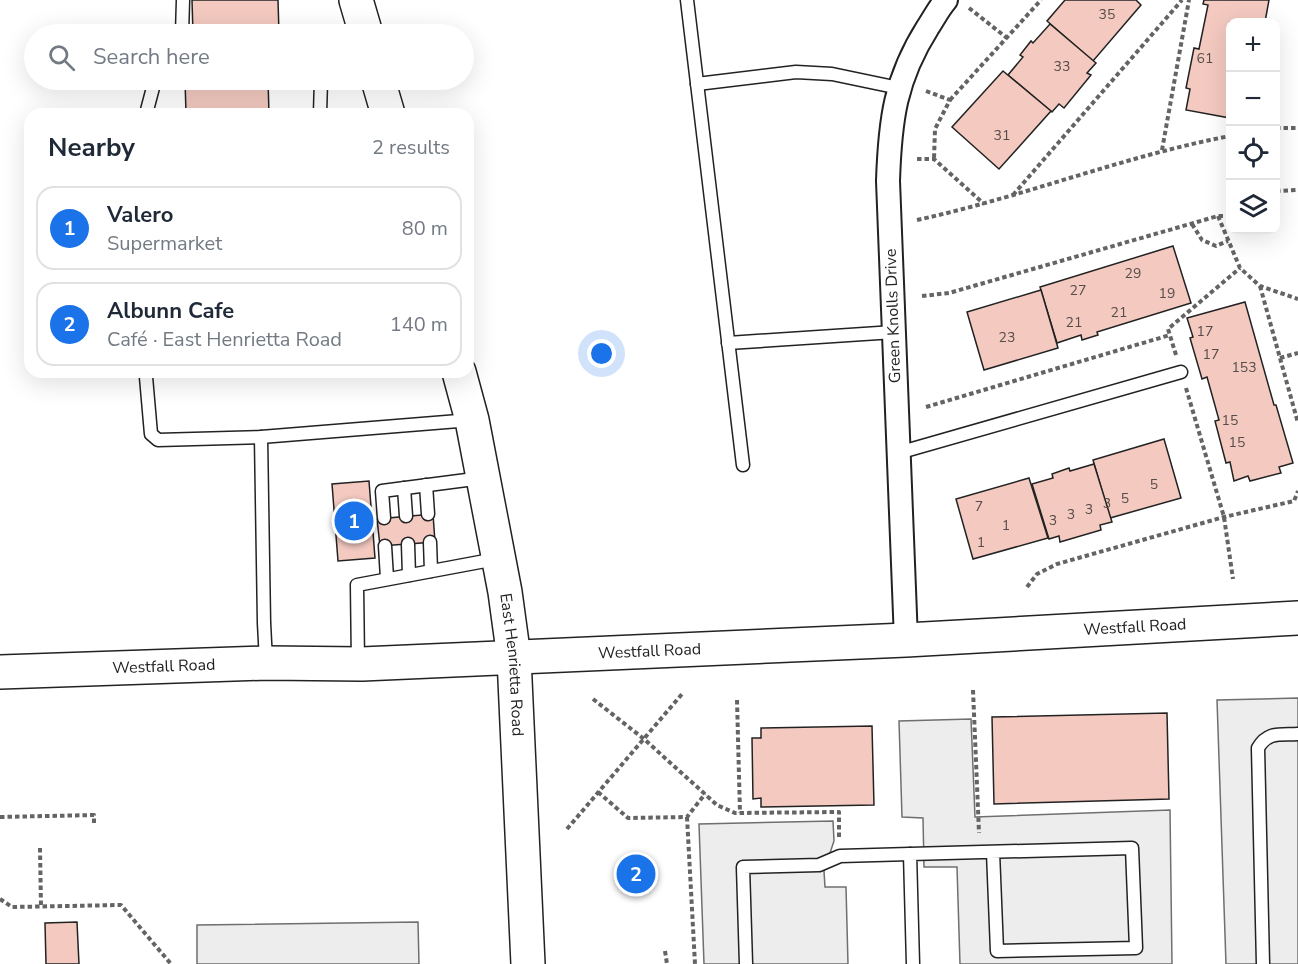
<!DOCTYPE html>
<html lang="en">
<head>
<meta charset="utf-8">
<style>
  :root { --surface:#fff; --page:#f2f2f3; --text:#1f2937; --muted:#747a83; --line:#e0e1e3; --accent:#1a73e8 }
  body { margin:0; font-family:"Nunito Sans",sans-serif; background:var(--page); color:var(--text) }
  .controls { position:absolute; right:18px; top:18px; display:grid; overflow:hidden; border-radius:12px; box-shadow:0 6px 24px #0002 }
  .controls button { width:54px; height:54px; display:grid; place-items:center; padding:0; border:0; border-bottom:2px solid var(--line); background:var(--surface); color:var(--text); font:30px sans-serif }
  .you { position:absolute; left:602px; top:354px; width:21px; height:21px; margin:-15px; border:4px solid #fff; border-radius:50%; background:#1a73e8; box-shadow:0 0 0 9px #1a73e833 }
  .badge { display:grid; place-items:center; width:39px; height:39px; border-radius:50%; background:var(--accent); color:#fff; font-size:20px; font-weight:700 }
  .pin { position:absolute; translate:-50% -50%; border:3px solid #fff; box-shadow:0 2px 6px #0006 }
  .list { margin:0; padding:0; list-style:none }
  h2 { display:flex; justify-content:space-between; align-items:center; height:78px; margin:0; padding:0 24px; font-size:26px }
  h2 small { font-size:20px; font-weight:400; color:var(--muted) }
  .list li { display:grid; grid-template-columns:39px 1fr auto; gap:18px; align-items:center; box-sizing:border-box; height:84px; margin:0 12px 12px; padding:0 12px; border:2px solid var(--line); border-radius:18px }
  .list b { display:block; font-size:22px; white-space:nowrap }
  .list p { margin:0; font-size:20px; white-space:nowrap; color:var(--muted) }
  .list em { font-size:20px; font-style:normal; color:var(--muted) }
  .icon { flex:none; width:33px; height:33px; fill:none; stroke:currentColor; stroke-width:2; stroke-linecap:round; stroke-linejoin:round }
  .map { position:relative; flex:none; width:1298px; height:964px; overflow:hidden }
  .search { position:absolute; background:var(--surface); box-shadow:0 6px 24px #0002; left:24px; top:24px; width:450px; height:66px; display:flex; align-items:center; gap:15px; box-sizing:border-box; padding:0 21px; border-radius:33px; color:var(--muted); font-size:22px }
  .panel { position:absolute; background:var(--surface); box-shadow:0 6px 24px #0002; left:24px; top:108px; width:450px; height:270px; border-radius:18px }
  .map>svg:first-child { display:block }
  .parking { fill:#ededed; stroke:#6f6f6f; stroke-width:1.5 }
  .building { fill:#f3c9c0; stroke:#222; stroke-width:1.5 }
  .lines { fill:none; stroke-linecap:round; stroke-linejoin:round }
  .lane-casing { stroke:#222; stroke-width:15 }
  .street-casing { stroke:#222; stroke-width:26 }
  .secondary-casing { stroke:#222; stroke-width:36 }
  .primary-casing { stroke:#222; stroke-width:36 }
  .path { stroke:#646464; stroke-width:4; stroke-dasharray:4.5 3; stroke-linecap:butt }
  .lane { stroke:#fff; stroke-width:12 }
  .street { stroke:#fff; stroke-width:22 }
  .secondary { stroke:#fff; stroke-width:33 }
  .primary { stroke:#fff; stroke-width:33 }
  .labels { text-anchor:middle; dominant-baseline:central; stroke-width:4.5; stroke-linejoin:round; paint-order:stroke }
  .number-label { font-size:14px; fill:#564c4a }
  .street-label { font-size:16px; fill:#222; stroke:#fff }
</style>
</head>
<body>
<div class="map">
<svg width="1298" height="964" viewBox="0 0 1298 964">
  <rect width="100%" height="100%" fill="#fff"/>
  <g class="parking">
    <path d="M 1298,698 L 1298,964 L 1226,964 L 1217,700 Z"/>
    <path d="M 971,719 L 975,817 L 1170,810 L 1172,964 L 960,964 L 957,867 L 924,867 L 923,818 L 902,817 L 899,721 Z"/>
    <path d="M 833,821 L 834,841 L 824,871 L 825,887 L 846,887 L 848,964 L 704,964 L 699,824 Z"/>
    <path d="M 418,922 L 419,964 L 197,964 L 197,925 Z"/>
  </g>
  <g class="building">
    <path d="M 192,0 L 278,0 L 279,34 L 193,34 Z"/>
    <path d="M 1065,0 L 1136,0 L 1141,5 L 1093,61 L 1047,21 Z"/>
    <path d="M 1204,0 L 1269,0 L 1265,22 L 1230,22 L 1230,118 L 1186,110 L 1190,89 L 1186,88 L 1194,48 L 1199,49 L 1208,5 L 1203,4 Z"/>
    <path d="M 1050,24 L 1096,63 L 1087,73 L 1091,75 L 1064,108 L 1059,104 L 1052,112 L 1008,75 L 1023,57 L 1020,55 L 1031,41 L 1033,43 Z"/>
    <path d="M 1003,71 L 1051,111 L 999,169 L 952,127 Z"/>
    <path d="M 185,80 L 268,80 L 269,114 L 172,114 L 186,113 Z"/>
    <path d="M 1173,246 L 1191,303 L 1097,332 L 1098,335 L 1082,340 L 1081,335 L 1057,343 L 1040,287 Z"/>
    <path d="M 1041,290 L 1058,348 L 984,370 L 967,312 Z"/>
    <path d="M 1245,302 L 1274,405 L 1276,405 L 1293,463 L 1279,467 L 1281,473 L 1250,481 L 1248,476 L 1234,481 L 1230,462 L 1226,463 L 1215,421 L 1219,420 L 1207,377 L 1202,379 L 1190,338 L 1193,337 L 1187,318 Z"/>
    <path d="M 1164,439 L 1181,498 L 1110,518 L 1093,460 Z"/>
    <path d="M 1094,464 L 1112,522 L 1100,525 L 1101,530 L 1060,542 L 1059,536 L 1049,539 L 1032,484 L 1053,478 L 1052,474 L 1069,468 L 1070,471 Z"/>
    <path d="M 1029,478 L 1048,538 L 973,559 L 956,499 Z"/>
    <path d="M 369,481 L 375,558 L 338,561 L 332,484 Z"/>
    <path d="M 433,514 L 435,542 L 380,546 L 377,519 Z"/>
    <path d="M 1167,713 L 1169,799 L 994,804 L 992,717 Z"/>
    <path d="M 872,726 L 874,805 L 761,807 L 761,798 L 753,799 L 752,738 L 761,738 L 761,728 Z"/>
    <path d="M 77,922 L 79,964 L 46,964 L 45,923 Z"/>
  </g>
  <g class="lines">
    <defs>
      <g id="lane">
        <path d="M 687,0 L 743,465"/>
        <path d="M 182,34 L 183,0"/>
        <path d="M 345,34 L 361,23"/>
        <path d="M 697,84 L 796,72 L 832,74 L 899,88"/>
        <path d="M 146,114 L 155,80"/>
        <path d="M 320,114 L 321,80"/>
        <path d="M 728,343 L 894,332"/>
        <path d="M 146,377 L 151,434 L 158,440 L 261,437 L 471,420"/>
        <path d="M 261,437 L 264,623 L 266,661"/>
        <path d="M 898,453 L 1181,372"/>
        <path d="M 426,485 L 428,514"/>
        <path d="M 404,488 L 406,516"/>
        <path d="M 384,518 L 382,491 L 482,478"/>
        <path d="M 430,542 L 431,571"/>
        <path d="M 408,544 L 409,575"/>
        <path d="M 385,546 L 387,578"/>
        <path d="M 358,663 L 357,585 L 496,559"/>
        <path d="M 746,964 L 743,867 L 819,865 L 840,856 L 910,854"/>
        <path d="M 913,964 L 910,854 L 1132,848 L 1136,948 L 997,951 L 993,852"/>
        <path d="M 1263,964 L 1258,748 C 1268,731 1280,735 1298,734"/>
      </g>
      <path id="street" d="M 906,640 L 888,181 C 890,120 895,79 928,27 C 934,18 939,8 946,0"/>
      <g id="secondary">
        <path id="s1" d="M 0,672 L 266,663 L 362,664 L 906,640 L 1298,618"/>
      </g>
      <g id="primary">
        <path d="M 356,0 L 366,34"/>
        <path d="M 378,80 L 388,114"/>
        <path id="s2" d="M 459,372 L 472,420 L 505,592 L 514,658 L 528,964"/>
      </g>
    </defs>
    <use href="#lane" class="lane-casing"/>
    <use href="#street" class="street-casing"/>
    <use href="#secondary" class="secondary-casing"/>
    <use href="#primary" class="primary-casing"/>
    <g class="path">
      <path d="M 969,8 L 1007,38"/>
      <path d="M 926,91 L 950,100 L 935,129 L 934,159"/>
      <path d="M 950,100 L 1041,0"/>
      <path d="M 1276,128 L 1298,128"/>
      <path d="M 1162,150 L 1189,0"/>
      <path d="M 917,159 L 934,159 L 984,204"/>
      <path d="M 1276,191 L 1298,190"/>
      <path d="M 1013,195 L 1182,0"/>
      <path d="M 1218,216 L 1240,268 L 1260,286 L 1298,299"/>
      <path d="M 917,220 C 1023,197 1124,156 1230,136"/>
      <path d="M 1192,224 L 1202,240 L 1216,246 L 1228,241"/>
      <path d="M 1260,286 L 1298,423"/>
      <path d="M 922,296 L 949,293 L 1218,216 L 1230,216"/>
      <path d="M 1176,355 L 1168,329 L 1240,268"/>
      <path d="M 1280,358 L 1298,353"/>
      <path d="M 1186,388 L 1224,517 L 1233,579"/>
      <path d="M 926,407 L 1170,335"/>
      <path d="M 1027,587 L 1037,574 L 1057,564 L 1224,517 L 1294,501 L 1298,491"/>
      <path d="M 973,690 L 979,833"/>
      <path d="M 593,699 L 644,739 L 717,805 L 735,813 L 839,812 L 839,839"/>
      <path d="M 737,700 L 740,813"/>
      <path d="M 598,792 L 628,818 L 687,817 L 705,794"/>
      <path d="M 0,817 L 94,815 L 94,825"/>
      <path d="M 687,817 L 695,964"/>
      <path d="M 567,829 L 682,694"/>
      <path d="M 40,848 L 41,907"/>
      <path d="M 0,899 L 12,907 L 121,905 L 171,964"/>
      <path d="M 665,951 L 667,964"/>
    </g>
    <use href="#lane" class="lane"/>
    <use href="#street" class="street"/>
    <use href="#secondary" class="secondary"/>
    <use href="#primary" class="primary"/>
  </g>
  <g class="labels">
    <g class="number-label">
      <text x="1107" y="14">35</text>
      <text x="1205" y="58">61</text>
      <text x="1062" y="66">33</text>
      <text x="1002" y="135">31</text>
      <text x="1133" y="273">29</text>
      <text x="1078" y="290">27</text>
      <text x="1167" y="293">19</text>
      <text x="1119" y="312">21</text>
      <text x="1074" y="322">21</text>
      <text x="1205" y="331">17</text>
      <text x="1007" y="337">23</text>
      <text x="1211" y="354">17</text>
      <text x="1244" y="367">153</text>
      <text x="1230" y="420">15</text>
      <text x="1237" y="442">15</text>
      <text x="1154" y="484">5</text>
      <text x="1125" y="498">5</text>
      <text x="1107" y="503">3</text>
      <text x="979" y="506">7</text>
      <text x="1089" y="509">3</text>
      <text x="1071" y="514">3</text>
      <text x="1053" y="520">3</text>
      <text x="1006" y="525">1</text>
      <text x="981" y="542">1</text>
    </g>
    <g class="street-label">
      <text transform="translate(893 316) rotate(-92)">Green Knolls Drive</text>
      <text stroke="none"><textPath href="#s1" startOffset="1136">Westfall Road</textPath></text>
      <text stroke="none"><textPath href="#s1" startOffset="650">Westfall Road</textPath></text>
      <text stroke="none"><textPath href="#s1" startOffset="164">Westfall Road</textPath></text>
      <text stroke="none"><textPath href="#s2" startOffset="298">East Henrietta Road</textPath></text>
    </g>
  </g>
</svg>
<div class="controls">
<button>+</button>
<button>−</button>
<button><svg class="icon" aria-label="locate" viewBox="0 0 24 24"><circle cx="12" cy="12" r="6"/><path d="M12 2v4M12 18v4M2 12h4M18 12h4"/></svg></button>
<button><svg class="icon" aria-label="layers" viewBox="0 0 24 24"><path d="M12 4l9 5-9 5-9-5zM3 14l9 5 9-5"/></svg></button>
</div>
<div class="you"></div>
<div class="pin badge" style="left:354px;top:521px">1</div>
<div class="pin badge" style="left:636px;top:874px">2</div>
<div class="search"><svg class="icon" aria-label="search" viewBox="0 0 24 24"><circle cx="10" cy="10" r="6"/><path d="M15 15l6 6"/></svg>Search here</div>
<section class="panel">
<h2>Nearby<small>2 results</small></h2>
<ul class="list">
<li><span class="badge">1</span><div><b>Valero</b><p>Supermarket</p></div><em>80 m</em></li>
<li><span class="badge">2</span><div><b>Albunn Cafe</b><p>Café · East Henrietta Road</p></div><em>140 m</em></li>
</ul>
</section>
</div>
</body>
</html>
